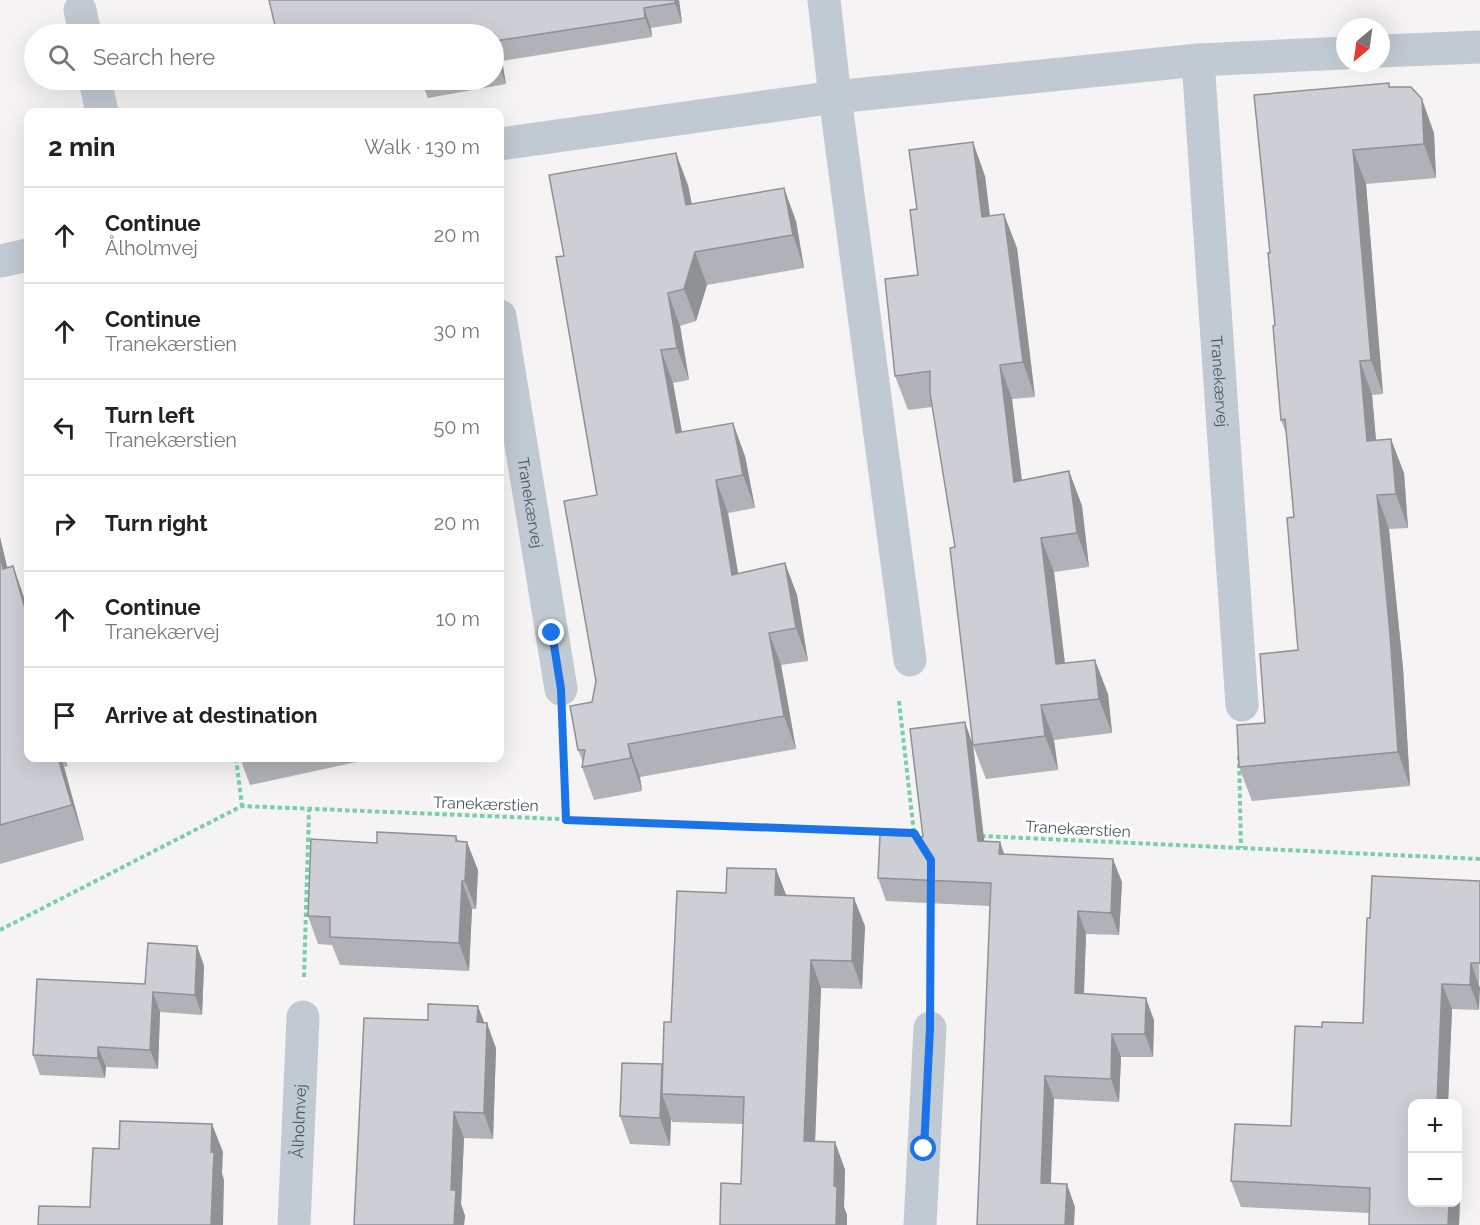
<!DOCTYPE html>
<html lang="en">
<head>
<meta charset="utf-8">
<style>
  :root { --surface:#fff; --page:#f2f2f2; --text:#222; --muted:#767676; --line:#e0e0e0 }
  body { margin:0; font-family:Raleway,sans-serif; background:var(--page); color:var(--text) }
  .controls { position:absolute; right:18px; bottom:18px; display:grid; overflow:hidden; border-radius:12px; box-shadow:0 6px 24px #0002 }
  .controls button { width:54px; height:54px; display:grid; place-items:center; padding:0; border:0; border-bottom:2px solid var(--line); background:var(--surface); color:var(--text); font:30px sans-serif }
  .compass { position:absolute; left:1336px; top:18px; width:54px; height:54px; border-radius:50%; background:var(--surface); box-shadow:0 6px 24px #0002; rotate:209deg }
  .stop { position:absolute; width:18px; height:18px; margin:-14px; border:4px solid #1a73e8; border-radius:50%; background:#fff }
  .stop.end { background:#1a73e8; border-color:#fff; box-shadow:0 2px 6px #0008 }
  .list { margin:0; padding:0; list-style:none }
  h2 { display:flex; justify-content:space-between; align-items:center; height:78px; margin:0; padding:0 24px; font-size:26px }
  h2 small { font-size:20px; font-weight:400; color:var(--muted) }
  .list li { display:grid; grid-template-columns:39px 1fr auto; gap:18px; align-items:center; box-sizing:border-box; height:96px; padding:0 24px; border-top:2px solid var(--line) }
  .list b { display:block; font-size:22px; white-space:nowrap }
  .list p { margin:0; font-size:20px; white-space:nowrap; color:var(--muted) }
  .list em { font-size:20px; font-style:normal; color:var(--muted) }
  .icon { flex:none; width:33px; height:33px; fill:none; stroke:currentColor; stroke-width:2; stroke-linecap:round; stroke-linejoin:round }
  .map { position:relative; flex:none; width:1480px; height:1225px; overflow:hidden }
  .search { position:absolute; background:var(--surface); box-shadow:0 6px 24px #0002; left:24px; top:24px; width:480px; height:66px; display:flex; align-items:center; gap:15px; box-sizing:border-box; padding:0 21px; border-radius:33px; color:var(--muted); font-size:22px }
  .panel { position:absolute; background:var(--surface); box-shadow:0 6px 24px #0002; left:24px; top:108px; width:480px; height:654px; border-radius:12px }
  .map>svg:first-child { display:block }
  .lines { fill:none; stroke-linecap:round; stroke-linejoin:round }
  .path { stroke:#7ad0a6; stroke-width:4; stroke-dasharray:4.5 3; stroke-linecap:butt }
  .minor { stroke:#c1cad2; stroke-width:33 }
  .wall { fill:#b0b2b7 }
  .shaded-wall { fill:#909195 }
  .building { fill:#cdcfd5; stroke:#909195; stroke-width:1.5 }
  .route { stroke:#1a73e8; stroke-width:8 }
  .labels { text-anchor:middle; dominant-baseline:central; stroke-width:6; stroke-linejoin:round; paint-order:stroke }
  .street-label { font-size:16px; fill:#4a5661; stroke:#fff }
</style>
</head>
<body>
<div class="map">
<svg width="1480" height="1225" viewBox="0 0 1480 1225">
  <rect width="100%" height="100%" fill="#f5f3f3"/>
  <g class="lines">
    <g class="path">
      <path d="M 899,701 L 914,833 L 919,841"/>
      <path d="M 562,730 L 566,820"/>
      <path d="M 1239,756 L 1241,848"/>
      <path d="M 236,758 L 242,806"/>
      <path d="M 981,836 L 1480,859"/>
      <path d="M 0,930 L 242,806 L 926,834"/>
      <path d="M 304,977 L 309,809"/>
      <path d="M 930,987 L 931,899"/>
    </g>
    <g class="minor">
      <path d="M 824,0 L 835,97 L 910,660"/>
      <path d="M 80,10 L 85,34"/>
      <path d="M 1381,51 L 1480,47"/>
      <path id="s1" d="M 1198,60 L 1242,705"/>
      <path d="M 95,80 L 102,112"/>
      <path d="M 500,144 L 835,97 L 1198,60 L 1345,53"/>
      <path d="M 0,261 L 28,255"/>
      <path id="s2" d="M 500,316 L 561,689"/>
      <path id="s3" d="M 294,1225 L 303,1017"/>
      <path d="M 920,1225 L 930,1028"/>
    </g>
  </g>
  <g class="wall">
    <path d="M 269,0 L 679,0 L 682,23 L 651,28 L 652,37 L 502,61 L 506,84 L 428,98 L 421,80 L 494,80 L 494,34 Z"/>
    <path d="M 288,80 L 335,80 L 292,89 Z"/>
    <path d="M 1391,87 L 1434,133 L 1436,178 L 1366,184 L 1383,394 L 1372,395 L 1376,440 L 1404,473 L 1408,528 L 1389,529 L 1403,668 L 1410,786 L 1252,801 L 1239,767 L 1265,723 L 1298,650 L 1294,517 L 1287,436 L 1281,420 L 1275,325 L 1270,253 Z"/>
    <path d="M 985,176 L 990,216 L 1017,248 L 1035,397 L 1012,399 L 1022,480 L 1069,471 L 1082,506 L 1089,567 L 1054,572 L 1065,663 L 1108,694 L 1112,733 L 1054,740 L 1058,770 L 986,779 L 973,745 L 955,547 L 932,407 L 908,410 L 895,376 L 918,275 L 917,209 Z"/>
    <path d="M 688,185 L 692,204 L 796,221 L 804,268 L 707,285 L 696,321 L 680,326 L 689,380 L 673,383 L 682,432 L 745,456 L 755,508 L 728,513 L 738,574 L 785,563 L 797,595 L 808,661 L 781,665 L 796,749 L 640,777 L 642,791 L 594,800 L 582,767 L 583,762 L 578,750 L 592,702 L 596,681 L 597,495 L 564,256 Z"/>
    <path d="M 0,537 L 7,568 L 13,566 L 28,609 L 28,758 L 65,758 L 68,766 L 64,767 L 84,840 L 0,864 Z"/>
    <path d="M 973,745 L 984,842 L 1000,842 L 1004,855 L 1122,882 L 1119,935 L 1086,934 L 1084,994 L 1154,1020 L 1153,1057 L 1121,1057 L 1119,1102 L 1054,1099 L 1050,1183 L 1075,1207 L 977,1225 L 990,906 L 886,901 L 878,878 L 923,837 Z"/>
    <path d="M 240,758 L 375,758 L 250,785 Z"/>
    <path d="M 459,841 L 478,870 L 476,909 L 472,909 L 469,971 L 340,965 L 332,945 L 318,944 L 308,916 L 377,843 Z"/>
    <path d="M 776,869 L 786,896 L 865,926 L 862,989 L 821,988 L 815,1141 L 835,1142 L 845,1170 L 844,1207 L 847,1215 L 741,1184 L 743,1124 L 672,1122 L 671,1119 L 670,1146 L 630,1144 L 620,1116 L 663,1065 L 671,1022 L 726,893 Z"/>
    <path d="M 1480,881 L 1479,1010 L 1452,1009 L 1448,1104 L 1413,1104 L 1458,1203 L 1458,1192 L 1460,1199 L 1459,1225 L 1369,1225 L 1369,1213 L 1241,1207 L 1231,1181 L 1291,1126 L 1322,1027 L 1363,1023 L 1370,918 Z"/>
    <path d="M 197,946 L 204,966 L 202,1015 L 160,1012 L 158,1069 L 106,1067 L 105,1078 L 40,1075 L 33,1055 L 145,984 Z"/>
    <path d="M 496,1048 L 493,1139 L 464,1138 L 461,1204 L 465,1216 L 464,1225 L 354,1225 Z"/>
  </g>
  <g class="shaded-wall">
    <path d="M 675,0 L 679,0 L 682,23 L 675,3 Z"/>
    <path d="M 644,8 L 651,28 L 652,37 L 645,18 Z"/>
    <path d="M 495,41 L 502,61 L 506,84 L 499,65 Z"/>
    <path d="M 1422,99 L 1434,133 L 1436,178 L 1424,144 Z"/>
    <path d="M 973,142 L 985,176 L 994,251 L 982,217 Z"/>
    <path d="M 1353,150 L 1366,184 L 1383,394 L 1371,360 Z"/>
    <path d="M 676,153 L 688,185 L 698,238 L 686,205 Z"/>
    <path d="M 784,188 L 796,221 L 804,268 L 793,235 Z"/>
    <path d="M 1004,214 L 1017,248 L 1035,397 L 1023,362 Z"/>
    <path d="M 695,252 L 707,285 L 696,321 L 684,289 Z"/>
    <path d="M 668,293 L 680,326 L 689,380 L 677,348 Z"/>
    <path d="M 661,350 L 673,383 L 688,466 L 676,433 Z"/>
    <path d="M 1360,361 L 1372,395 L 1379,475 L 1367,441 Z"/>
    <path d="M 1000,365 L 1012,399 L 1026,516 L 1014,482 Z"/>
    <path d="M 733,423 L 745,456 L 755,508 L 743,475 Z"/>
    <path d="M 1391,439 L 1404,473 L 1408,528 L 1396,494 Z"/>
    <path d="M 1069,471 L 1082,506 L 1089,567 L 1077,533 Z"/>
    <path d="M 716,480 L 728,513 L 744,608 L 732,575 Z"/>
    <path d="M 1377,495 L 1389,529 L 1403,668 L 1410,786 L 1398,752 Z"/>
    <path d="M 0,537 L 16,604 L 3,569 L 0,555 Z"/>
    <path d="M 1041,538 L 1054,572 L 1069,699 L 1056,664 Z"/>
    <path d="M 785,563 L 797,595 L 808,661 L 796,628 Z"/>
    <path d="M 13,566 L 28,609 L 28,619 Z"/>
    <path d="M 769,633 L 781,665 L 796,749 L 784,716 Z"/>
    <path d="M 1095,660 L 1108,694 L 1112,733 L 1099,699 Z"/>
    <path d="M 1041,705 L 1054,740 L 1058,770 L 1045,736 Z"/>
    <path d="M 965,722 L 973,745 L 987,864 L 978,841 Z"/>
    <path d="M 628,744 L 640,777 L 642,791 L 631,758 Z"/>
    <path d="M 58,758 L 61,758 L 64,767 L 84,840 L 72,805 Z"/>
    <path d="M 456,836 L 466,863 L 467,842 L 478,870 L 476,909 L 465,881 L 456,841 Z"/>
    <path d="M 1000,842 L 1008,865 L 999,854 Z"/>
    <path d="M 1113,859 L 1122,882 L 1119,935 L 1111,913 Z"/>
    <path d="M 776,869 L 787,897 L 775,895 Z"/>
    <path d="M 462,881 L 472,909 L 469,971 L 459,943 Z"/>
    <path d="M 854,898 L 865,926 L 862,989 L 852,961 Z"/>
    <path d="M 1078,911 L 1086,934 L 1083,1016 L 1075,993 Z"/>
    <path d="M 197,946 L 204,966 L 202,1015 L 195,995 Z"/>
    <path d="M 811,960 L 821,988 L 814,1169 L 804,1141 Z"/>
    <path d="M 1471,963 L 1480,988 L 1479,1010 L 1470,985 Z"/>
    <path d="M 1442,984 L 1452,1009 L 1448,1104 L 1437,1104 Z"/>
    <path d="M 153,992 L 160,1012 L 158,1069 L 150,1050 Z"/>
    <path d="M 1146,998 L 1154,1020 L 1153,1057 L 1145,1034 Z"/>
    <path d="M 478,1006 L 487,1030 L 487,1023 L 496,1048 L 493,1139 L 484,1113 L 477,1022 Z"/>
    <path d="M 1112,1034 L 1121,1057 L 1119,1102 L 1111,1079 Z"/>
    <path d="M 98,1047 L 106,1067 L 105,1078 L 98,1058 Z"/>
    <path d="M 662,1064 L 662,1094 L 671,1119 L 670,1146 L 660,1118 Z"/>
    <path d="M 1045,1076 L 1054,1099 L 1050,1206 L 1041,1183 Z"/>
    <path d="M 454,1112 L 464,1138 L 461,1204 L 465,1216 L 464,1225 L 454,1225 L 451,1190 Z"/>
    <path d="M 212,1124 L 223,1152 L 222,1173 L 224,1180 L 223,1225 L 211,1225 L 211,1152 Z"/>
    <path d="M 835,1142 L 845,1170 L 844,1207 L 847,1215 L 847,1225 L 836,1225 L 834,1186 Z"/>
    <path d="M 1067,1184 L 1075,1207 L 1074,1225 L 1065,1225 Z"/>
    <path d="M 1458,1192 L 1460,1199 L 1459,1225 L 1448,1225 L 1449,1203 L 1458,1203 Z"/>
  </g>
  <g class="building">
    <path d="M 269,0 L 675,0 L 675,3 L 644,8 L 645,18 L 495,41 L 499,65 L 494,66 L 494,34 L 277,34 Z"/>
    <path d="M 1389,83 L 1389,87 L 1411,87 L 1422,99 L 1424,144 L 1353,150 L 1371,360 L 1360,361 L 1367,441 L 1391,439 L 1396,494 L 1377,495 L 1390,634 L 1398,752 L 1239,767 L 1237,725 L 1265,723 L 1260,654 L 1298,650 L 1287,518 L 1294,517 L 1285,419 L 1281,420 L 1273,326 L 1275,325 L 1268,253 L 1270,253 L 1254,95 Z"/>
    <path d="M 973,142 L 982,217 L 1004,214 L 1023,362 L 1000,365 L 1014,482 L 1069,471 L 1077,533 L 1041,538 L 1056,664 L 1095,660 L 1099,699 L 1041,705 L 1045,736 L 973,745 L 950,548 L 955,547 L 930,393 L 930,371 L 895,376 L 885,279 L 918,275 L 910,210 L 917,209 L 909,150 Z"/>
    <path d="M 676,153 L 686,205 L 784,188 L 793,235 L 695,252 L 684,289 L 668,293 L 677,348 L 661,350 L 676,433 L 733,423 L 743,475 L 716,480 L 732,575 L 785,563 L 796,628 L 769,633 L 784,716 L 628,744 L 631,758 L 582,767 L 585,750 L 578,750 L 570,706 L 592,702 L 596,681 L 564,501 L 597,495 L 556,257 L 564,256 L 549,175 Z"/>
    <path d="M 0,555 L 3,569 L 13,566 L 28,619 L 28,631 L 26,631 L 28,639 L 28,758 L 58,758 L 72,805 L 0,825 Z"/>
    <path d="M 965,722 L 978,841 L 1000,842 L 999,854 L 1113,859 L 1111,913 L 1078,911 L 1075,993 L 1146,998 L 1145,1034 L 1112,1034 L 1111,1079 L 1045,1076 L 1041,1183 L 1067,1184 L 1065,1225 L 977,1225 L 991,883 L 878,878 L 880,835 L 923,837 L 910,729 Z"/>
    <path d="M 377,832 L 456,836 L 456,841 L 467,842 L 465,881 L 462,881 L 459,943 L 330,937 L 330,917 L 308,916 L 311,839 L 377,843 Z"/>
    <path d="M 727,868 L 776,869 L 775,895 L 854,898 L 852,961 L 811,960 L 804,1141 L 835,1142 L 834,1186 L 837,1187 L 836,1225 L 720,1225 L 721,1183 L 741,1184 L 744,1097 L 662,1094 L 664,1022 L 671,1022 L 677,891 L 726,893 Z"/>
    <path d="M 1372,876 L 1480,881 L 1480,963 L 1471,963 L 1470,985 L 1442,984 L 1437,1104 L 1413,1104 L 1413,1203 L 1449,1203 L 1448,1225 L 1369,1225 L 1370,1188 L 1231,1181 L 1235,1124 L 1291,1126 L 1295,1026 L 1322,1027 L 1322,1022 L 1363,1023 L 1367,918 L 1370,918 Z"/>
    <path d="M 148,943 L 197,946 L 195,995 L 153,992 L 150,1050 L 98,1047 L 98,1058 L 33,1055 L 37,979 L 145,984 Z"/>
    <path d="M 428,1004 L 478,1006 L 477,1022 L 487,1023 L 484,1113 L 454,1112 L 451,1190 L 456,1190 L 454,1225 L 354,1225 L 364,1018 L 428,1020 Z"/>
    <path d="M 622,1063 L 662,1064 L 660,1118 L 620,1116 Z"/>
    <path d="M 120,1121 L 212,1124 L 211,1152 L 214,1152 L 211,1225 L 38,1225 L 39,1206 L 90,1207 L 93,1148 L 119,1149 Z"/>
  </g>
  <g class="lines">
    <path class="route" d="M 552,633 L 561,689 L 566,820 L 914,833 L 931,860 L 930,1028 L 924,1149"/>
  </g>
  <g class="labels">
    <g class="street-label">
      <text stroke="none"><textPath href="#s1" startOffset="322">Tranekærvej</textPath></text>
      <text stroke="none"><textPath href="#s2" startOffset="189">Tranekærvej</textPath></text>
      <text transform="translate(486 804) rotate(2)">Tranekærstien</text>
      <text transform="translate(1078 829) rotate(3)">Tranekærstien</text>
      <text stroke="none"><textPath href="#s3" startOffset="104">Ålholmvej</textPath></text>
    </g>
  </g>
</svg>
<div class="controls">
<button>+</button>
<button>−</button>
</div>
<svg class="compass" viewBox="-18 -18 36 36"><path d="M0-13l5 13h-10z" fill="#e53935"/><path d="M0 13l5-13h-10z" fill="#767676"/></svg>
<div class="stop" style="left:924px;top:1149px"></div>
<div class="stop end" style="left:552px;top:633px"></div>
<div class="search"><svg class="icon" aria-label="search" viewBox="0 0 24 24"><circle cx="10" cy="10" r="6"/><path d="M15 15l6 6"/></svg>Search here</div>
<section class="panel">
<h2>2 min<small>Walk · 130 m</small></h2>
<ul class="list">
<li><svg class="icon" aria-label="ahead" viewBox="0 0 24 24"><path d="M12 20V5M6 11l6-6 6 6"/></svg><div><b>Continue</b><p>Ålholmvej</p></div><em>20 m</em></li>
<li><svg class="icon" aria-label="ahead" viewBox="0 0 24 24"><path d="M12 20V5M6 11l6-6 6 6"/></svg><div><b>Continue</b><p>Tranekærstien</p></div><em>30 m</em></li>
<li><svg class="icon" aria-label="left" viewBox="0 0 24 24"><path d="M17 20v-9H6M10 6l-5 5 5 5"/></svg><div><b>Turn left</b><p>Tranekærstien</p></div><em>50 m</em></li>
<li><svg class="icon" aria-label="right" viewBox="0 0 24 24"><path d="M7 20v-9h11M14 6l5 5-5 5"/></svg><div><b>Turn right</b></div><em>20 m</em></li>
<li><svg class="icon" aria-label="ahead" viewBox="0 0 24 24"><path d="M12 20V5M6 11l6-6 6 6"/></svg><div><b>Continue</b><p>Tranekærvej</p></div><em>10 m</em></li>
<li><svg class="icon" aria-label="arrive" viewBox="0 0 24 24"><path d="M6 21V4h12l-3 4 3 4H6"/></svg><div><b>Arrive at destination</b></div></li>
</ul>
</section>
</div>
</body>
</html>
